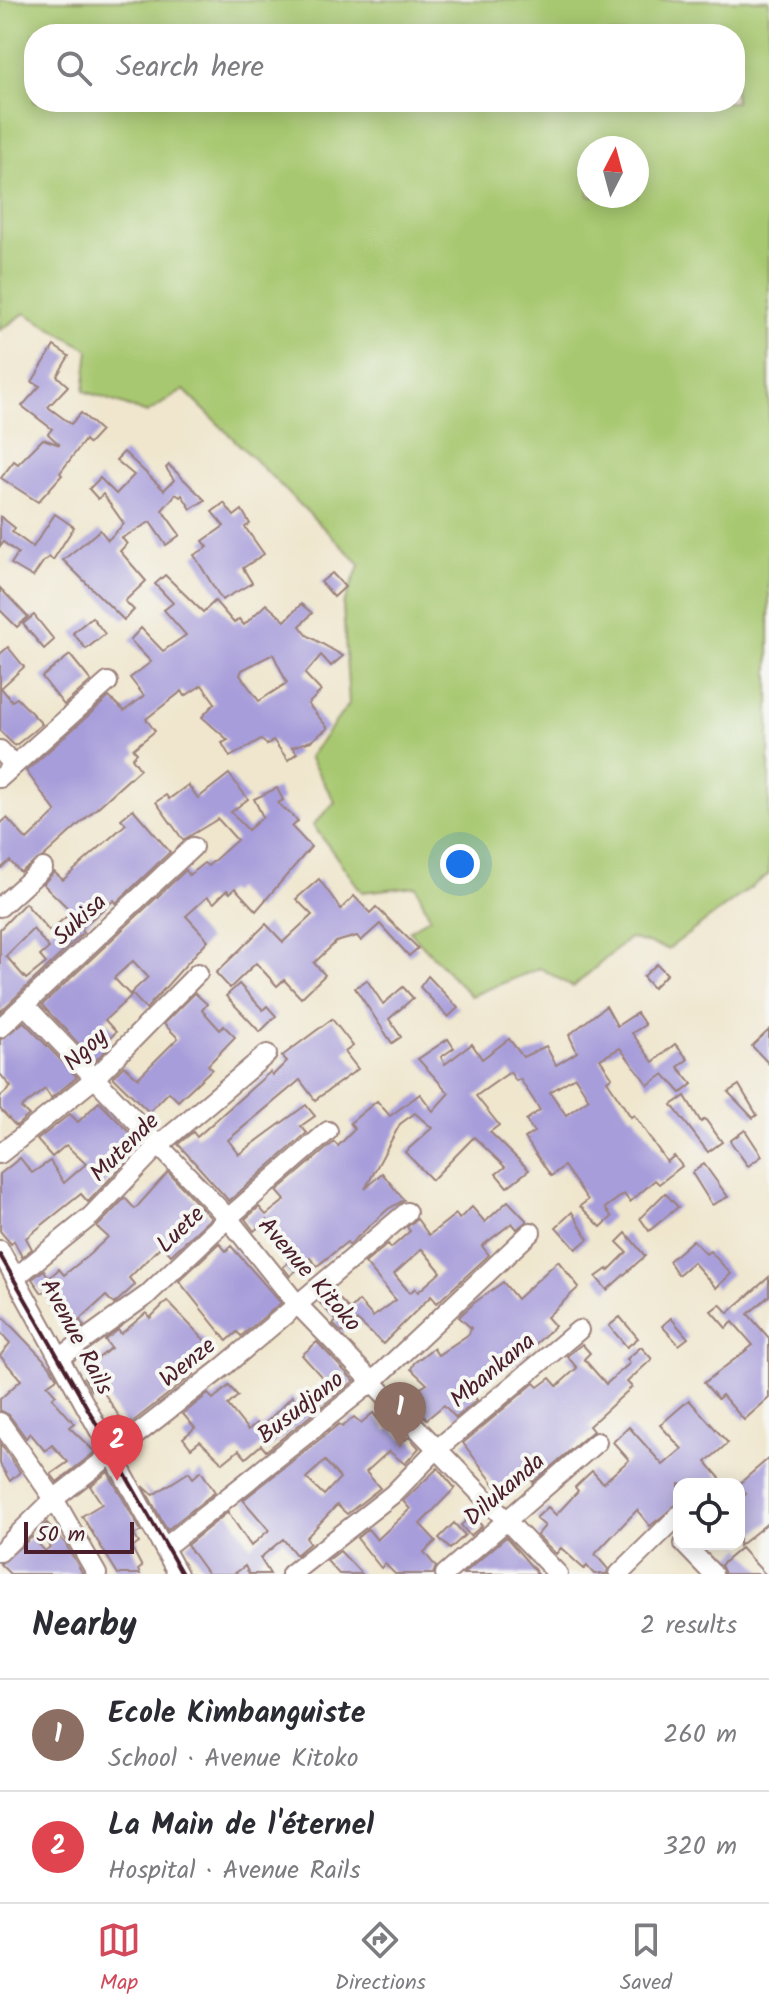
<!DOCTYPE html>
<html lang="en">
<head>
<meta charset="utf-8">
<style>
  :root { --surface:#fff; --page:#f7f7f7; --text:#2b2b33; --muted:#7c7c81; --line:#e1e1e2; --accent:#d1495b }
  body { margin:0; font-family:Kalam,sans-serif; background:var(--page); color:var(--text) }
  .controls { position:absolute; right:24px; bottom:24px; display:grid; overflow:hidden; border-radius:16px; box-shadow:0 4px 20px #0003 }
  .controls button { width:72px; height:72px; display:grid; place-items:center; padding:0; border:0; border-bottom:2px solid var(--line); background:var(--surface); color:var(--text); font:40px sans-serif }
  .compass { position:absolute; left:577px; top:136px; width:72px; height:72px; border-radius:50%; background:var(--surface); box-shadow:0 4px 20px #0003; rotate:6deg }
  .scale { position:absolute; left:24px; bottom:20px; width:110px; box-sizing:border-box; padding-left:8px; border:4px solid #4a1f2b; border-top:0; font-size:22px; line-height:28px; white-space:nowrap; color:#4a1f2b; -webkit-text-stroke:6px #f6f6f2; paint-order:stroke }
  .you { position:absolute; left:460px; top:864px; width:28px; height:28px; margin:-20px; border:6px solid #fff; border-radius:50%; background:#1a73e8; box-shadow:0 0 0 12px #1a73e833 }
  .badge { display:grid; place-items:center; width:52px; height:52px; border-radius:50%; background:var(--accent); color:#fff; font-size:26px; font-weight:700 }
  .pin { position:absolute; translate:-50% -66px; filter:drop-shadow(0 2px 4px #0008) }
  .pin::after { content:''; position:absolute; top:42px; width:28px; height:24px; background:inherit; clip-path:polygon(0 0,100% 0,50% 100%) }
  .list { margin:0; padding:0; list-style:none }
  h2 { display:flex; justify-content:space-between; align-items:center; height:104px; margin:0; padding:0 32px; font-size:34px }
  h2 small { font-size:26px; font-weight:400; color:var(--muted) }
  .list li { display:grid; grid-template-columns:52px 1fr auto; gap:24px; align-items:center; box-sizing:border-box; height:112px; padding:0 32px; border-top:2px solid var(--line) }
  .list b { display:block; font-size:30px; white-space:nowrap }
  .list p { margin:0; font-size:26px; white-space:nowrap; color:var(--muted) }
  .list em { font-size:26px; font-style:normal; color:var(--muted) }
  .icon { flex:none; width:44px; height:44px; fill:none; stroke:currentColor; stroke-width:2; stroke-linecap:round; stroke-linejoin:round }
  .map { position:relative; flex:none; width:769px; height:1574px; overflow:hidden }
  .search { position:absolute; background:var(--surface); box-shadow:0 4px 20px #0003; left:24px; right:24px; top:24px; height:88px; display:flex; align-items:center; gap:20px; box-sizing:border-box; padding:0 28px; border-radius:32px; color:var(--muted); font-size:30px }
  .sheet { height:328px; background:var(--surface) }
  nav { display:flex; justify-content:space-around; align-items:center; box-sizing:border-box; height:112px; border-top:2px solid var(--line); background:var(--surface); font-size:22px; color:var(--muted) }
  nav a { display:grid; justify-items:center; gap:4px }
  nav .on { color:var(--accent) }
  .map>svg:first-child { display:block }
  .green { fill:#a7c870; stroke:#78744e; stroke-width:2; fill-rule:evenodd }
  .building { fill:#a79dda; fill-rule:evenodd }
  .lines { fill:none; stroke-linecap:round; stroke-linejoin:round }
  .minor-casing { stroke:#9c827c; stroke-width:22 }
  .minor { stroke:#fff; stroke-width:18 }
  .rail { stroke:#4a1f2b; stroke-width:4 }
  .labels { text-anchor:middle; dominant-baseline:central; stroke-width:8; stroke-linejoin:round; paint-order:stroke }
  .street-label { font-size:24px; fill:#4a1f2b; stroke:#f6f6f2 }
</style>
</head>
<body>
<div class="map">
<svg width="769" height="1574" viewBox="0 0 769 1574">
  <rect width="100%" height="100%" fill="#f6f6f2"/>
  <filter id="ink" filterUnits="userSpaceOnUse"><feTurbulence type="fractalNoise" baseFrequency=".0125" numOctaves="2"/><feDisplacementMap in="SourceGraphic" scale="16" xChannelSelector="R" yChannelSelector="G"/><feConvolveMatrix kernelMatrix="1 2 1 2 8 2 1 2 1" color-interpolation-filters="sRGB"/></filter>
  <filter id="wash" filterUnits="userSpaceOnUse"><feTurbulence type="fractalNoise" baseFrequency=".006" numOctaves="4" result="noise"/><feDisplacementMap in="SourceGraphic" scale="32" xChannelSelector="R" yChannelSelector="G"/><feGaussianBlur stdDeviation="1.8" result="paint"/><feColorMatrix in="noise" values="0 0 0 0 0 0 0 0 0 0 0 0 0 0 0 0 0 1.4 0 .05"/><feComposite in="paint" operator="in"/></filter>
  <g filter="url(#wash)">
    <rect width="100%" height="100%" fill="#efe6cd"/>
    <path class="green" d="M 0,0 L 769,0 L 769,874 L 668,949 L 629,938 L 573,987 L 540,968 L 471,996 L 409,931 L 430,917 L 416,886 L 362,892 L 313,825 L 335,802 L 309,757 L 349,704 L 343,605 L 360,564 L 184,390 L 147,413 L 84,391 L 89,350 L 25,313 L 0,330 ZM 34,34 L 735,34 L 735,102 L 34,102 ZM 637,148 L 637,196 L 589,196 L 589,148 Z"/>
    <g id="blocks">
      <g class="building">
        <path d="M 54,346 L 69,356 L 57,376 L 68,386 L 48,407 L 71,424 L 81,413 L 101,431 L 89,444 L 85,440 L 60,473 L 62,475 L 38,502 L 1,478 L 14,461 L 18,464 L 43,439 L 60,445 L 48,434 L 52,429 L 22,406 L 40,386 L 32,382 Z"/>
        <path d="M 124,452 L 164,490 L 174,480 L 166,468 L 169,465 L 205,500 L 191,509 L 182,495 L 180,497 L 176,494 L 162,510 L 180,535 L 166,545 L 150,522 L 122,538 L 127,544 L 120,551 L 146,581 L 125,601 L 134,610 L 124,620 L 63,560 L 100,530 L 108,540 L 124,524 L 103,494 L 98,499 L 89,489 L 100,478 L 116,494 L 134,475 L 116,460 Z"/>
        <path d="M 224,503 L 234,516 L 242,510 L 250,524 L 245,527 L 264,554 L 243,568 L 252,583 L 222,600 L 194,555 L 208,547 L 203,541 L 224,526 L 212,512 Z"/>
        <path d="M 55,514 L 74,527 L 53,560 L 49,557 L 43,562 L 33,577 L 11,564 L 18,553 L 3,542 L 0,546 L 0,516 L 15,528 L 12,532 L 33,547 Z"/>
        <path d="M 332,573 L 345,587 L 334,597 L 321,582 Z"/>
        <path d="M 165,575 L 203,612 L 215,601 L 234,623 L 239,619 L 244,625 L 266,604 L 285,621 L 301,604 L 312,613 L 300,626 L 307,635 L 343,656 L 331,666 L 321,655 L 305,674 L 321,691 L 308,704 L 328,728 L 311,741 L 292,747 L 297,753 L 288,760 L 273,740 L 267,745 L 261,739 L 230,757 L 222,743 L 228,740 L 202,717 L 215,703 L 202,685 L 185,696 L 182,691 L 146,719 L 155,731 L 133,749 L 137,753 L 132,758 L 140,769 L 44,856 L 20,872 L 10,861 L 0,869 L 0,824 L 7,818 L 27,840 L 56,812 L 26,771 L 109,697 L 124,711 L 144,696 L 130,678 L 151,662 L 130,640 L 141,628 L 163,651 L 186,635 L 164,610 L 173,603 L 155,584 ZM 273,654 L 287,683 L 259,701 L 240,675 L 242,670 Z"/>
        <path d="M 0,588 L 28,617 L 17,627 L 0,610 Z"/>
        <path d="M 34,615 L 54,640 L 44,649 L 23,624 Z"/>
        <path d="M 92,617 L 105,634 L 86,649 L 73,633 Z"/>
        <path d="M 8,647 L 24,667 L 1,688 L 12,701 L 17,698 L 42,724 L 15,746 L 0,731 L 0,654 Z"/>
        <path d="M 70,655 L 91,681 L 64,705 L 42,677 Z"/>
        <path d="M 229,774 L 248,799 L 231,812 L 248,830 L 263,817 L 254,799 L 277,788 L 283,800 L 278,803 L 298,821 L 292,827 L 311,847 L 256,911 L 235,888 L 230,893 L 227,890 L 214,903 L 207,897 L 186,916 L 208,940 L 146,1009 L 131,993 L 148,977 L 133,961 L 114,978 L 131,996 L 105,1020 L 116,1032 L 106,1042 L 110,1046 L 95,1061 L 42,1005 L 186,870 L 189,875 L 204,863 L 208,866 L 237,840 L 218,819 L 183,840 L 156,802 L 166,795 L 169,799 L 188,785 L 198,798 Z"/>
        <path d="M 133,809 L 170,852 L 116,903 L 114,900 L 80,929 L 83,933 L 0,1012 L 0,929 L 25,903 L 49,931 L 72,912 L 43,884 L 54,872 L 63,880 L 126,824 L 121,819 ZM 33,929 L 49,948 L 40,956 L 46,963 L 26,979 L 6,956 Z"/>
        <path d="M 319,879 L 341,909 L 354,896 L 370,913 L 376,907 L 418,948 L 409,956 L 380,924 L 361,941 L 357,936 L 336,942 L 314,963 L 325,975 L 301,998 L 284,980 L 277,986 L 256,963 L 230,988 L 216,973 L 266,924 L 283,942 L 312,915 L 296,899 Z"/>
        <path d="M 657,964 L 667,974 L 653,988 L 643,977 Z"/>
        <path d="M 428,976 L 458,1008 L 448,1017 L 420,987 Z"/>
        <path d="M 367,980 L 383,1004 L 403,987 L 413,998 L 389,1019 L 401,1037 L 392,1043 L 355,988 Z"/>
        <path d="M 239,984 L 263,1010 L 267,1006 L 276,1016 L 260,1032 L 226,996 Z"/>
        <path d="M 195,993 L 207,1004 L 202,1010 L 220,1030 L 224,1026 L 235,1037 L 208,1065 L 212,1069 L 178,1101 L 169,1092 L 149,1112 L 113,1077 L 124,1066 L 138,1078 L 178,1038 L 164,1024 Z"/>
        <path d="M 606,1006 L 617,1026 L 637,1013 L 645,1025 L 632,1033 L 653,1062 L 675,1044 L 688,1059 L 678,1067 L 692,1084 L 681,1093 L 664,1074 L 648,1085 L 620,1048 L 600,1059 L 612,1077 L 607,1081 L 631,1117 L 634,1115 L 667,1162 L 674,1156 L 682,1166 L 659,1184 L 655,1180 L 630,1202 L 624,1194 L 605,1208 L 612,1217 L 601,1227 L 580,1206 L 588,1200 L 564,1166 L 551,1176 L 525,1138 L 534,1132 L 526,1120 L 540,1110 L 520,1079 L 516,1081 L 510,1072 L 476,1096 L 499,1125 L 490,1132 L 529,1170 L 507,1187 L 496,1174 L 505,1167 L 474,1137 L 432,1180 L 405,1152 L 432,1128 L 415,1113 L 400,1124 L 365,1189 L 382,1173 L 404,1200 L 388,1209 L 349,1245 L 347,1242 L 317,1266 L 310,1258 L 290,1276 L 283,1267 L 293,1259 L 267,1220 L 254,1231 L 245,1219 L 259,1207 L 266,1215 L 285,1200 L 277,1191 L 334,1142 L 338,1146 L 355,1129 L 350,1123 L 377,1101 L 390,1116 L 420,1094 L 433,1111 L 449,1093 L 418,1059 L 448,1039 L 454,1048 L 441,1057 L 445,1064 L 472,1044 L 482,1059 L 509,1039 L 523,1057 L 546,1046 L 556,1065 L 577,1052 L 569,1035 ZM 575,1077 L 589,1099 L 566,1115 L 550,1092 Z"/>
        <path d="M 332,1019 L 353,1046 L 345,1052 L 358,1069 L 315,1100 L 300,1080 L 228,1140 L 239,1154 L 306,1105 L 315,1116 L 301,1126 L 307,1133 L 229,1201 L 178,1144 L 193,1132 L 197,1137 L 270,1072 L 273,1075 L 287,1061 L 282,1056 Z"/>
        <path d="M 24,1022 L 77,1077 L 51,1098 L 45,1089 L 21,1108 L 29,1115 L 16,1126 L 0,1109 L 0,1097 L 11,1087 L 0,1074 L 0,1040 Z"/>
        <path d="M 769,1030 L 769,1064 L 752,1046 Z"/>
        <path d="M 739,1085 L 757,1115 L 753,1118 L 728,1092 Z"/>
        <path d="M 685,1096 L 701,1122 L 705,1119 L 722,1142 L 708,1152 L 672,1105 Z"/>
        <path d="M 99,1102 L 139,1142 L 123,1159 L 126,1162 L 88,1202 L 81,1194 L 26,1238 L 32,1249 L 22,1257 L 14,1241 L 11,1244 L 0,1231 L 0,1174 L 20,1158 L 32,1173 L 50,1161 L 64,1183 L 86,1164 L 66,1145 L 52,1157 L 37,1140 L 70,1114 L 78,1122 Z"/>
        <path d="M 745,1130 L 762,1156 L 748,1166 L 730,1141 Z"/>
        <path d="M 704,1164 L 728,1197 L 712,1205 L 692,1173 Z"/>
        <path d="M 168,1172 L 211,1218 L 171,1255 L 162,1245 L 129,1278 L 135,1285 L 114,1304 L 106,1296 L 76,1323 L 80,1320 L 84,1326 L 73,1333 L 47,1290 L 42,1293 L 32,1279 L 44,1270 L 49,1278 L 59,1269 L 64,1275 L 90,1254 L 108,1237 L 97,1227 L 125,1198 L 135,1209 Z"/>
        <path d="M 665,1193 L 678,1207 L 649,1231 L 640,1218 Z"/>
        <path d="M 508,1201 L 527,1221 L 517,1229 L 512,1223 L 482,1246 L 489,1255 L 437,1303 L 431,1296 L 383,1344 L 357,1320 L 342,1333 L 333,1324 L 337,1321 L 319,1302 L 332,1291 L 350,1310 L 359,1301 L 373,1317 L 396,1300 L 365,1263 L 388,1244 L 391,1248 L 410,1231 L 407,1227 L 417,1219 L 429,1235 L 456,1214 L 459,1219 L 472,1207 L 485,1222 ZM 422,1249 L 441,1272 L 418,1292 L 415,1288 L 410,1293 L 394,1274 Z"/>
        <path d="M 572,1212 L 588,1239 L 576,1249 L 556,1227 Z"/>
        <path d="M 626,1233 L 645,1256 L 607,1290 L 596,1277 L 607,1269 L 608,1271 L 627,1252 L 617,1242 Z"/>
        <path d="M 693,1240 L 706,1254 L 710,1251 L 731,1274 L 716,1288 L 693,1262 L 678,1275 L 669,1261 Z"/>
        <path d="M 219,1243 L 226,1251 L 231,1246 L 281,1303 L 241,1336 L 237,1332 L 227,1341 L 179,1281 Z"/>
        <path d="M 558,1261 L 579,1287 L 547,1317 L 555,1326 L 512,1366 L 504,1357 L 466,1387 L 477,1400 L 456,1418 L 444,1405 L 427,1419 L 407,1397 L 427,1384 L 411,1369 L 414,1363 L 433,1348 L 438,1355 L 469,1334 L 471,1328 L 459,1317 L 474,1303 L 503,1282 L 517,1299 Z"/>
        <path d="M 769,1277 L 769,1296 L 748,1314 L 769,1338 L 769,1398 L 744,1420 L 722,1395 L 718,1399 L 704,1383 L 753,1345 L 733,1322 L 726,1328 L 711,1311 L 720,1304 L 728,1313 Z"/>
        <path d="M 167,1301 L 215,1351 L 192,1372 L 194,1374 L 126,1427 L 99,1385 L 91,1390 L 84,1377 L 96,1368 L 92,1363 L 111,1348 L 105,1340 L 118,1330 L 121,1334 L 146,1313 L 150,1318 Z"/>
        <path d="M 0,1314 L 49,1365 L 57,1378 L 47,1385 L 56,1395 L 52,1398 L 74,1423 L 69,1427 L 95,1452 L 57,1482 L 51,1474 L 68,1462 L 52,1445 L 45,1451 L 30,1433 L 26,1438 L 9,1415 L 0,1410 L 0,1399 L 21,1380 L 0,1356 L 10,1343 L 0,1332 Z"/>
        <path d="M 620,1317 L 638,1338 L 627,1347 L 609,1326 Z"/>
        <path d="M 671,1318 L 688,1338 L 679,1345 L 662,1326 Z"/>
        <path d="M 317,1342 L 354,1381 L 266,1451 L 261,1445 L 246,1458 L 239,1450 L 223,1463 L 200,1441 L 191,1448 L 183,1438 L 195,1428 L 183,1414 L 208,1394 L 213,1399 L 229,1386 L 238,1396 L 228,1405 L 248,1430 L 256,1423 L 261,1428 L 292,1396 L 300,1406 L 329,1385 L 302,1355 Z"/>
        <path d="M 582,1344 L 590,1353 L 584,1359 L 606,1384 L 630,1363 L 627,1359 L 641,1347 L 652,1359 L 627,1382 L 632,1387 L 589,1426 L 593,1431 L 533,1482 L 528,1476 L 504,1497 L 463,1443 L 534,1383 L 538,1387 L 550,1378 L 557,1386 L 577,1368 L 567,1356 Z"/>
        <path d="M 689,1400 L 728,1443 L 706,1462 L 725,1484 L 679,1484 L 679,1503 L 650,1526 L 637,1510 L 595,1554 L 608,1569 L 607,1574 L 594,1574 L 587,1566 L 584,1569 L 561,1548 L 556,1554 L 537,1535 L 545,1526 L 536,1518 L 548,1507 L 556,1515 L 578,1491 L 575,1487 L 592,1471 L 603,1483 L 629,1460 L 613,1442 L 629,1427 L 663,1465 L 682,1449 L 660,1425 Z"/>
        <path d="M 373,1413 L 388,1431 L 390,1428 L 405,1440 L 409,1437 L 419,1448 L 405,1464 L 389,1451 L 366,1472 L 380,1488 L 347,1514 L 337,1505 L 306,1538 L 310,1543 L 296,1555 L 283,1539 L 260,1558 L 270,1574 L 249,1574 L 245,1566 L 234,1574 L 208,1574 L 187,1545 L 228,1512 L 251,1546 L 269,1530 L 243,1500 L 339,1424 L 342,1427 L 354,1417 L 361,1423 ZM 325,1461 L 340,1478 L 324,1495 L 306,1478 Z"/>
        <path d="M 0,1443 L 20,1472 L 10,1481 L 0,1464 Z"/>
        <path d="M 769,1458 L 769,1522 L 739,1546 L 739,1500 L 746,1494 L 739,1484 Z"/>
        <path d="M 438,1468 L 455,1488 L 420,1524 L 436,1541 L 424,1552 L 436,1567 L 433,1574 L 395,1574 L 385,1564 L 381,1568 L 357,1538 L 368,1529 L 377,1540 L 410,1509 L 403,1501 Z"/>
        <path d="M 201,1471 L 215,1492 L 167,1530 L 143,1486 L 153,1495 L 189,1472 L 193,1478 Z"/>
        <path d="M 108,1472 L 141,1531 L 134,1535 L 139,1543 L 132,1548 L 142,1567 L 138,1570 L 140,1574 L 118,1574 L 82,1516 L 102,1504 L 90,1486 Z"/>
        <path d="M 472,1515 L 482,1526 L 470,1536 L 461,1525 Z"/>
        <path d="M 47,1523 L 65,1543 L 83,1574 L 10,1574 L 0,1564 L 32,1537 L 45,1551 L 50,1547 L 40,1530 Z"/>
        <path d="M 454,1523 L 465,1535 L 450,1549 L 439,1538 Z"/>
        <path d="M 506,1537 L 538,1574 L 463,1574 Z"/>
        <path d="M 741,1548 L 765,1574 L 725,1574 L 721,1565 Z"/>
        <path d="M 340,1551 L 362,1574 L 339,1574 L 327,1561 Z"/>
      </g>
    </g>
  </g>
  <g filter="url(#ink)">
    <use href="#blocks" fill-opacity="0" stroke="#9c827c" stroke-width="2"/>
    <g class="lines">
      <defs>
        <g id="minor">
          <path d="M 0,750 L 14,765"/>
          <path d="M 0,778 L 108,682"/>
          <path d="M 0,907 L 43,868"/>
          <path d="M 25,1005 L 228,1218 L 297,1304 L 558,1574"/>
          <path d="M 0,1028 L 193,847"/>
          <path d="M 0,1154 L 94,1079 L 198,973"/>
          <path d="M 0,1250 L 178,1574"/>
          <path d="M 16,1277 L 91,1216 L 159,1145 L 267,1054"/>
          <path d="M 61,1357 L 147,1295 L 228,1218 L 328,1131"/>
          <path d="M 0,1422 L 54,1499 L 97,1574"/>
          <path d="M 684,1544 L 713,1574"/>
          <path d="M 164,1548 L 372,1382 L 531,1232"/>
          <path d="M 0,1552 L 54,1499 L 222,1368 L 407,1212"/>
          <path d="M 291,1574 L 393,1494 L 436,1450 L 579,1330"/>
          <path d="M 445,1574 L 597,1442"/>
          <path d="M 619,1574 L 679,1515"/>
        </g>
      </defs>
      <use href="#minor" class="minor-casing"/>
      <use href="#minor" class="minor"/>
      <path class="rail" d="M 0,1255 L 182,1574"/>
    </g>
  </g>
  <g class="labels">
    <g class="street-label">
      <text transform="translate(80 920) rotate(-43)">Sukisa</text>
      <text transform="translate(86 1050) rotate(-43)">Ngoy</text>
      <text transform="translate(125 1148) rotate(-45)">Mutende</text>
      <text transform="translate(181 1230) rotate(-44)">Luete</text>
      <text transform="translate(309 1275) rotate(49)">Avenue Kitoko</text>
      <text transform="translate(76 1337) rotate(62)">Avenue Rails</text>
      <text transform="translate(188 1363) rotate(-39)">Wenze</text>
      <text transform="translate(493 1371) rotate(-40)">Mbankana</text>
      <text transform="translate(301 1408) rotate(-38)">Busudjano</text>
      <text transform="translate(505 1490) rotate(-41)">Dilukanda</text>
    </g>
  </g>
</svg>
<div class="controls">
<button><svg class="icon" aria-label="locate" viewBox="0 0 24 24"><circle cx="12" cy="12" r="6"/><path d="M12 2v4M12 18v4M2 12h4M18 12h4"/></svg></button>
</div>
<svg class="compass" viewBox="-18 -18 36 36"><path d="M0-13l5 13h-10z" fill="#e53935"/><path d="M0 13l5-13h-10z" fill="#7c7c81"/></svg>
<div class="scale">50 m</div>
<div class="you"></div>
<div class="pin badge" style="left:400px;top:1448px;background:#8d6e63">1</div>
<div class="pin badge" style="left:117px;top:1481px;background:#e0444e">2</div>
<div class="search"><svg class="icon" aria-label="search" viewBox="0 0 24 24"><circle cx="10" cy="10" r="6"/><path d="M15 15l6 6"/></svg>Search here</div>
</div>
<section class="sheet">
<h2>Nearby<small>2 results</small></h2>
<ul class="list">
<li><span class="badge" style="background:#8d6e63">1</span><div><b>Ecole Kimbanguiste</b><p>School · Avenue Kitoko</p></div><em>260 m</em></li>
<li><span class="badge" style="background:#e0444e">2</span><div><b>La Main de l'éternel</b><p>Hospital · Avenue Rails</p></div><em>320 m</em></li>
</ul>
</section>
<nav>
<a class="on"><svg class="icon" aria-label="map" viewBox="0 0 24 24"><path d="M3 6l6-2 6 2 6-2v14l-6 2-6-2-6 2zM9 4v14M15 6v14"/></svg>Map</a>
<a><svg class="icon" aria-label="directions" viewBox="0 0 24 24"><path d="M12 3l9 9-9 9-9-9zM9 14v-3h6M13 9l2 2-2 2"/></svg>Directions</a>
<a><svg class="icon" aria-label="saved" viewBox="0 0 24 24"><path d="M7 4h10v16l-5-4-5 4z"/></svg>Saved</a>
</nav>
</body>
</html>
